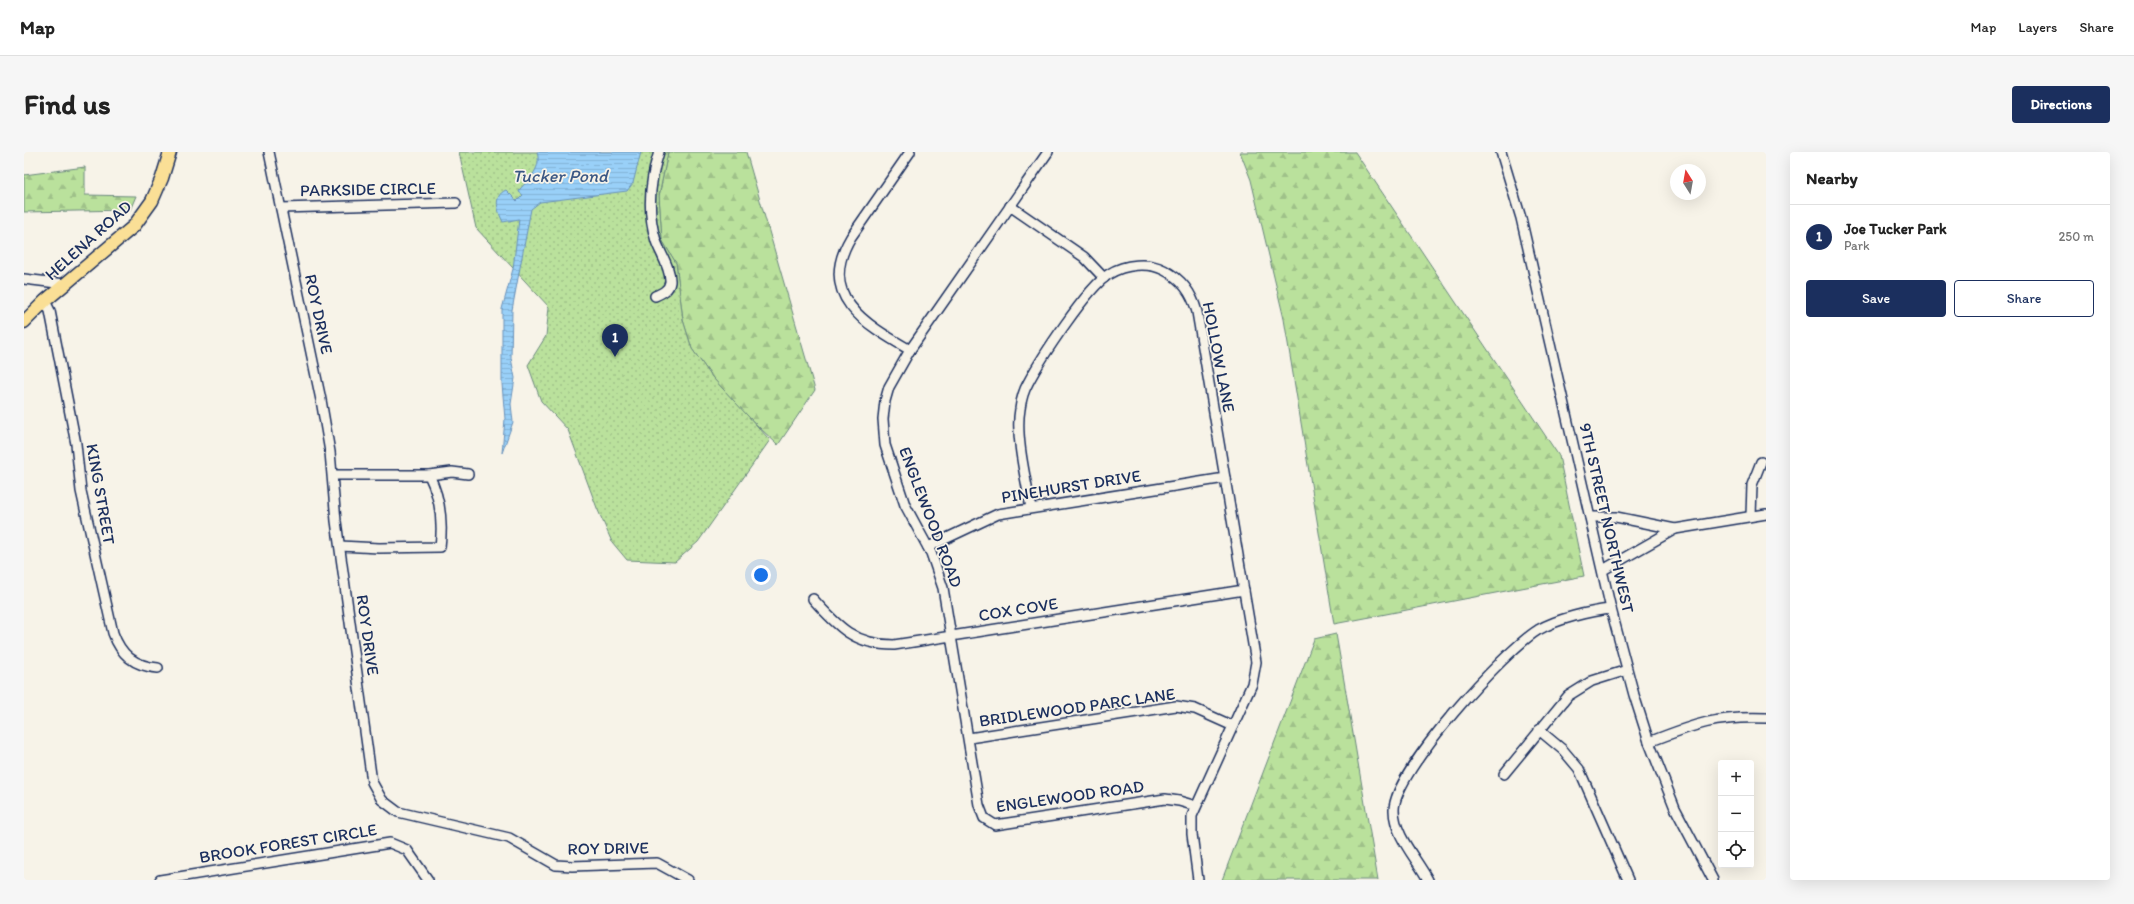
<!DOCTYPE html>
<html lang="en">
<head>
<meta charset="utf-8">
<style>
  :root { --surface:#fff; --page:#f6f6f6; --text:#222; --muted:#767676; --line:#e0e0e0; --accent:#1b2f5e }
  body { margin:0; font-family:Itim,sans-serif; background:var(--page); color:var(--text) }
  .controls { position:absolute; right:12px; bottom:12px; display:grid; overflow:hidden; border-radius:4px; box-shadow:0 4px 16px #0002 }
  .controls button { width:36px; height:36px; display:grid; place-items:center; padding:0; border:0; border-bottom:1px solid var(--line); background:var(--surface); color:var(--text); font:20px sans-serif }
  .compass { position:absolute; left:1646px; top:12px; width:36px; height:36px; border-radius:50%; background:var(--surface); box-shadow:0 4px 16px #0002; rotate:349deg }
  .you { position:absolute; left:737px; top:423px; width:14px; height:14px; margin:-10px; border:3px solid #fff; border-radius:50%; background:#1a73e8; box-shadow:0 0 0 6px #1a73e833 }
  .badge { display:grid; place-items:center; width:26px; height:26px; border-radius:50%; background:var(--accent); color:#fff; font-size:13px; font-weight:700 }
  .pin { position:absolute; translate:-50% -33px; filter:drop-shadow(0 1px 2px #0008) }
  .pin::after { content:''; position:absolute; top:21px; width:14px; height:12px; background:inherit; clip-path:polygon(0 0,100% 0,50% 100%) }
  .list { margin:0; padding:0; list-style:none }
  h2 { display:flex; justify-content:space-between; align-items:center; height:52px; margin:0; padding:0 16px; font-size:17px }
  h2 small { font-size:13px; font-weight:400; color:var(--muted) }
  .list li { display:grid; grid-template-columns:26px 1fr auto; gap:12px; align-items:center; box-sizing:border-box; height:64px; padding:0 16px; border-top:1px solid var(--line) }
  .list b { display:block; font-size:15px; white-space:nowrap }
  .list p { margin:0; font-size:13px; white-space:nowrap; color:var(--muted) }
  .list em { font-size:13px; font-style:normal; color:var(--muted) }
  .actions { display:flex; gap:8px; padding:12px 16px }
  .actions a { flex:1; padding:9px 0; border:1px solid var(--accent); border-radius:4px; text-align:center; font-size:14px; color:var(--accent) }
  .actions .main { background:var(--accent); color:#fff }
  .icon { flex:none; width:22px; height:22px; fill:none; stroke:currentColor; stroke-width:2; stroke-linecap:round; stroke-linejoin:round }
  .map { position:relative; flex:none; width:1742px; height:728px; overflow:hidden; border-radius:4px }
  header { display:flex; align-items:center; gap:24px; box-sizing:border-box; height:56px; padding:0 20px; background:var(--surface); border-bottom:1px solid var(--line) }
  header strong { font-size:19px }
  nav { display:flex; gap:22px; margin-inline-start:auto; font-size:14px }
  .intro { display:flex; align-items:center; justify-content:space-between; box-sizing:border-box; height:96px; padding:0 24px }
  h1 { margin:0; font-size:28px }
  .button { padding:10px 18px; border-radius:4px; background:var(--accent); color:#fff; font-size:14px; font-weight:700 }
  main { display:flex; gap:24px; padding:0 24px }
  aside { flex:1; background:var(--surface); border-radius:4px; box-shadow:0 4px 16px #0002 }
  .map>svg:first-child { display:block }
  .forest { fill:url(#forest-firs); stroke:#6a887d }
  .park { fill:url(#park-dots); stroke:#6a887d }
  .water { fill:url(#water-rules); stroke:#6790ba }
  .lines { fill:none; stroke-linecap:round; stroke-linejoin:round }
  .minor-casing { stroke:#1b2f5e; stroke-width:12 }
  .major-casing { stroke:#1b2f5e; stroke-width:15 }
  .minor { stroke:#f7f3e8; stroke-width:9 }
  .major { stroke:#fadf96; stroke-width:12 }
  .labels { text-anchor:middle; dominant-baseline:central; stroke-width:3.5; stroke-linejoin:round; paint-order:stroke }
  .street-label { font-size:17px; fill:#1b2f5e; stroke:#f7f3e8 }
  .water-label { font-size:18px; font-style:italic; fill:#3a5784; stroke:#f7f3e8 }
</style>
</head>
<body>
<header>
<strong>Map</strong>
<nav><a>Map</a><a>Layers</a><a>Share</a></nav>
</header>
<div class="intro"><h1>Find us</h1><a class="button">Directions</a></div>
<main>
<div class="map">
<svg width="1742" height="728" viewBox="0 0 1742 728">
  <defs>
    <pattern id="forest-firs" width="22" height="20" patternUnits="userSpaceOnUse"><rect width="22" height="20" fill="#bae19c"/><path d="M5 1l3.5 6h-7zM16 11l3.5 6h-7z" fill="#9fc189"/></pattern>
    <pattern id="park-dots" width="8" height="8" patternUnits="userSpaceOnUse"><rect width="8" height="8" fill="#bae19c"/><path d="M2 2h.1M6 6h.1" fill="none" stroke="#9fc189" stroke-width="1.8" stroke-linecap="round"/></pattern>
    <pattern id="water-rules" width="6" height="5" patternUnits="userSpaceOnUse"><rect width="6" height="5" fill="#99d0f8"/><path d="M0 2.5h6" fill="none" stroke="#83b3d7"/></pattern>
  </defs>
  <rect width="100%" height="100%" fill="#f7f3e8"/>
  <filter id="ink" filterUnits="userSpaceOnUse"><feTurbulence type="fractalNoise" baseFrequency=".025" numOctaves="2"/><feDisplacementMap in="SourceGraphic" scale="8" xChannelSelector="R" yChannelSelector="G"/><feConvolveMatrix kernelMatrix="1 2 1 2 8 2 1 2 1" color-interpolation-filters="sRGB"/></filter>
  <g filter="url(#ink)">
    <g class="forest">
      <path d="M 644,0 L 722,0 L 791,238 L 754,293 L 718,259 L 688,225 L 668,197 L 659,168 L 652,111 L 638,88 L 635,44 Z"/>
      <path d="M 1216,0 L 1331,0 L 1535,304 L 1560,424 L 1310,472 L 1260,167 L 1227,28 Z"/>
      <path d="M 61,15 L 61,43 L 112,44 L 106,58 L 0,60 L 0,23 Z"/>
      <path d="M 1312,482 L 1354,728 L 1198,728 L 1290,487 Z"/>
    </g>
    <path class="park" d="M 435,0 L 644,0 L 635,44 L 638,88 L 652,111 L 659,168 L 668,197 L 688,225 L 746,288 L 674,390 L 651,410 L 603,408 L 588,390 L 573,356 L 544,278 L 517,249 L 504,213 L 522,184 L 525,155 L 452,76 Z"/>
    <path class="water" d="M 513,0 L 617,0 L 609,31 L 603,39 L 516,50 L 507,57 L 488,158 L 487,206 L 491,226 L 487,252 L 489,270 L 478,301 L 481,267 L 478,232 L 478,157 L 489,117 L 495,67 L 479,70 C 474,60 468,44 482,38 L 493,49 L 499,43 L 495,40 L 496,37 C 506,26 518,16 513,0 Z"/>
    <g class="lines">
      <defs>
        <g id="minor">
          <path d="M 245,0 L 297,248 L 306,300 L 312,369 L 348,630 L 358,648 L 374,660 L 485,686 L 532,713 L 548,714 L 633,711 L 664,728"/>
          <path d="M 886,0 L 827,85 C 792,144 841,172 886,198"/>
          <path d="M 1024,0 L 886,198 L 865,235 L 861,249 L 859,267 L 861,293 L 881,353 L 907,401 L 919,436 L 955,653 L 960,666 L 971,673 L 1141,647 L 1155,649 L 1172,654"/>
          <path d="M 1477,0 L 1497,66 L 1587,457 L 1610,543 L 1625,590 L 1651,656 L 1689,728"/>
          <path d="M 986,54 L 1060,105 L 1080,126"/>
          <path d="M 257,56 L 432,51"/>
          <path d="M 0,127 L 41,132"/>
          <path d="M 631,144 C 638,141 645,138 646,130 C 647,116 636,101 632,89 C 623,60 626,28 635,0"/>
          <path d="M 21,149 L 26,159 L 52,292 L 57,339 L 89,481 C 97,503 110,514 134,516"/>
          <path d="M 309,323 L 405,323 C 416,345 419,371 416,395 L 355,396 L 316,394"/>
          <path d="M 405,323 L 428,320 L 444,322"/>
          <path d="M 1007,356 C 1002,328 991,284 996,257 C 997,249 1000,238 1004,231 C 1017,206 1063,136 1085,122 C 1101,112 1124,110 1140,118 C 1158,127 1168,141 1173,160 L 1232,510 L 1228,532 L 1168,664 L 1168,682 L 1174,728"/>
          <path d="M 1727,364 L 1728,333 L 1737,310"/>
          <path d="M 1566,365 L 1592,365 L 1651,377 L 1742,362"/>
          <path d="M 904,395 L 974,362 L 1201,326"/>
          <path d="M 1579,418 L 1651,377"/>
          <path d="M 789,447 C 814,475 831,493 870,493 L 1220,438"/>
          <path d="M 1515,578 L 1539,598 L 1555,617 L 1604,728"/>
          <path d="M 945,586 L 1152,554 L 1171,557 L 1209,574"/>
          <path d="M 1625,590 C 1671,572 1692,564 1742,566"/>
          <path d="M 1480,622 L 1544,544 L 1568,529 L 1603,518"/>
          <path d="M 136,728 L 366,691 L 383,698 L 404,728"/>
          <path d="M 1404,728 C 1393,707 1370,683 1370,658 C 1370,619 1480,499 1514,478 C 1533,467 1566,459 1587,457"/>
        </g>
        <path id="major" d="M 0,170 L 21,149 L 110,74 L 128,49 L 138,26 L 146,0"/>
      </defs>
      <use href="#minor" class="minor-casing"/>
      <use href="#major" class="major-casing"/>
      <use href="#minor" class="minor"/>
      <use href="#major" class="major"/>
    </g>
  </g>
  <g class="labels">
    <g class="street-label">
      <text transform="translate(344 37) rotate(-1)">PARKSIDE CIRCLE</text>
      <text transform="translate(64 88) rotate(-42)">HELENA ROAD</text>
      <text transform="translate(295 162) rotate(78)">ROY DRIVE</text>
      <text transform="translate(1195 205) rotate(79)">HOLLOW LANE</text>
      <text transform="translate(1047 334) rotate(-9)">PINEHURST DRIVE</text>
      <text transform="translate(77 342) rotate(80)">KING STREET</text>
      <text transform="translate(907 365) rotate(69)">ENGLEWOOD ROAD</text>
      <text transform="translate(1583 366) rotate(77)">9TH STREET NORTHWEST</text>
      <text transform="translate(994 457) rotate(-9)">COX COVE</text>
      <text transform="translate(344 483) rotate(82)">ROY DRIVE</text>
      <text transform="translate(1053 555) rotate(-8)">BRIDLEWOOD PARC LANE</text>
      <text transform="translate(1046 644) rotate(-8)">ENGLEWOOD ROAD</text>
      <text transform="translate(264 691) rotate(-9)">BROOK FOREST CIRCLE</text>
      <text transform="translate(584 696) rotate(-1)">ROY DRIVE</text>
    </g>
    <g class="water-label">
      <text x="536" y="24">Tucker Pond</text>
    </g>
  </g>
</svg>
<div class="controls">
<button>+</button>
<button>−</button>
<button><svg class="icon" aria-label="locate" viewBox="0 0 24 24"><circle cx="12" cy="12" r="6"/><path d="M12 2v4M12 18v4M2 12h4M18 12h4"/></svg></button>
</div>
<svg class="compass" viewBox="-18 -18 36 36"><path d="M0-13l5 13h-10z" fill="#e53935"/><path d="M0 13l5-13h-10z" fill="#767676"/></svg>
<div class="you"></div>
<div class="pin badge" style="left:591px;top:205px">1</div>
</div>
<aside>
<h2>Nearby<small></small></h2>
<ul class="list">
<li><span class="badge">1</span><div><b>Joe Tucker Park</b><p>Park</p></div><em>250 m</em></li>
</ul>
<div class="actions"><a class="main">Save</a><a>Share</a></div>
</aside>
</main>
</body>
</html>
